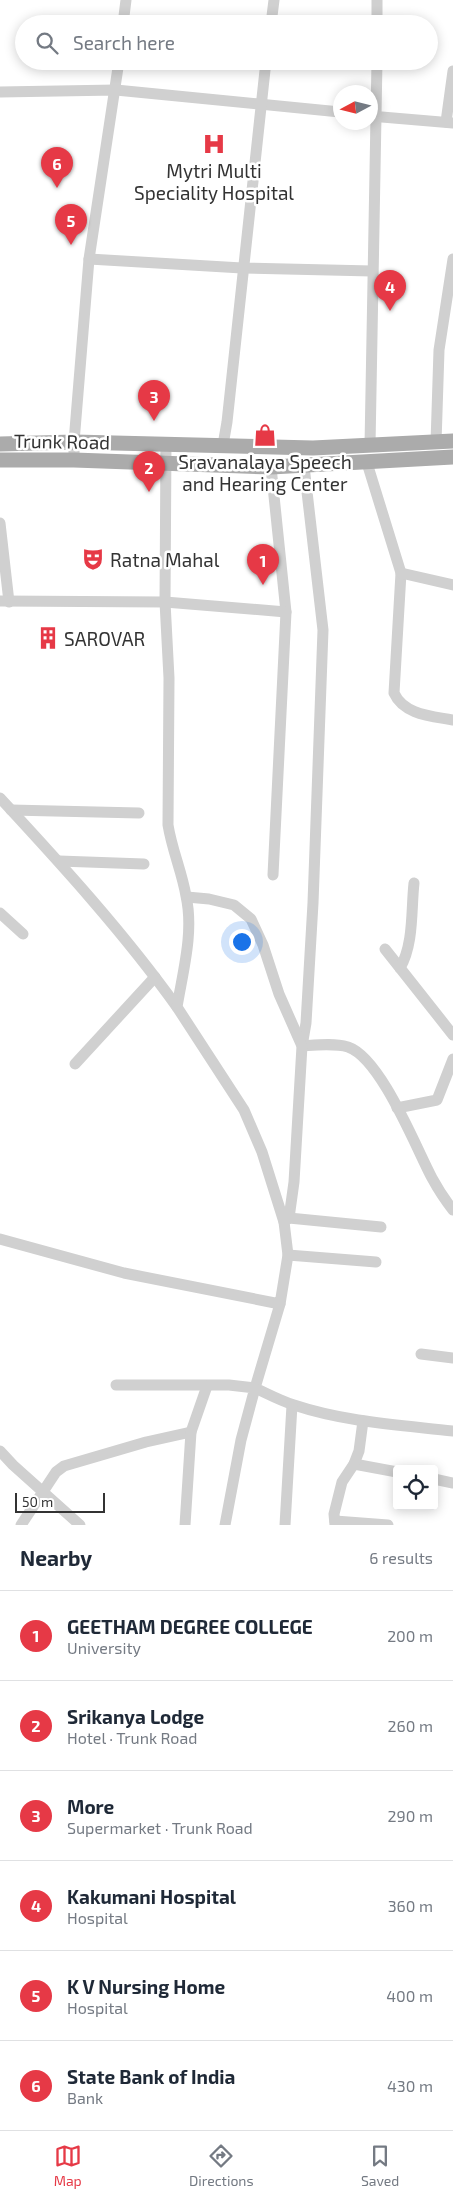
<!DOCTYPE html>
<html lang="en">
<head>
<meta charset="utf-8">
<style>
  :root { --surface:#fff; --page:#f6f6f7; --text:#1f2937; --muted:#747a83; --line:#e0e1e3; --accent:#e63946 }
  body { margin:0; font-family:"Exo 2",sans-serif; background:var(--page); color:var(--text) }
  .controls { position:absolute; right:15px; bottom:15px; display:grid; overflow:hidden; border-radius:5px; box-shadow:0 2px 12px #0003 }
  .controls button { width:45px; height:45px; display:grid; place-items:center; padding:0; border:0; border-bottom:1px solid var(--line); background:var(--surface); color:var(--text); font:25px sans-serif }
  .compass { position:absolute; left:333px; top:85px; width:45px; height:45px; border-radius:50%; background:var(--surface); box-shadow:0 2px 12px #0003; rotate:263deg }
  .scale { position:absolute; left:15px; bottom:12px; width:90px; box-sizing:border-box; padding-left:5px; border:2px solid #333; border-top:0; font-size:14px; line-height:18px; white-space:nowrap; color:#333; -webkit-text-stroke:4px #fff; paint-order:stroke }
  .you { position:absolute; left:241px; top:941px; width:18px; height:18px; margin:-12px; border:4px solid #fff; border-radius:50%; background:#1a73e8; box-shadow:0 0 0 8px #1a73e833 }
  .badge { display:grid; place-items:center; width:32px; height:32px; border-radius:50%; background:var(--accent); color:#fff; font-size:16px; font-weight:700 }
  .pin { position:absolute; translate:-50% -41px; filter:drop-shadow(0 1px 2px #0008) }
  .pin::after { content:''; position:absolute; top:26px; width:18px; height:15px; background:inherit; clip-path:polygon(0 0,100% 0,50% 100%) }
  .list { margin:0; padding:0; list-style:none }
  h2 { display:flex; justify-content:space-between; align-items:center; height:65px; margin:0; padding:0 20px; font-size:21px }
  h2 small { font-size:16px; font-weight:400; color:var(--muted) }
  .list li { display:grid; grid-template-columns:32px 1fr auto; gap:15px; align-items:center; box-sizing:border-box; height:90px; padding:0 20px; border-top:1px solid var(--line) }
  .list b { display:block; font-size:19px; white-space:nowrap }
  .list p { margin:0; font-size:16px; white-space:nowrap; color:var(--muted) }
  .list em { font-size:16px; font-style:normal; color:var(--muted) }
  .icon { flex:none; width:28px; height:28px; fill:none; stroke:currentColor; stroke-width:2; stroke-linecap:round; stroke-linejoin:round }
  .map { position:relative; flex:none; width:453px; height:1525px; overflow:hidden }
  .search { position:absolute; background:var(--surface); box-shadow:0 2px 12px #0003; left:15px; right:15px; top:15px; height:55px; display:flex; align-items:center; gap:12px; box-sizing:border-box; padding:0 18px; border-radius:28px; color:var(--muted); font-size:19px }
  .sheet { height:605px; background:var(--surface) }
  nav { display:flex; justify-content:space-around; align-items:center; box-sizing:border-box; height:70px; border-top:1px solid var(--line); background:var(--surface); font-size:14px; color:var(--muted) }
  nav a { display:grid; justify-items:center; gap:2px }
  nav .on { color:var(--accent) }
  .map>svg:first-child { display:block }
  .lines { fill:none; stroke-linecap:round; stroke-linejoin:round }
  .minor { stroke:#d0d0d0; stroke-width:11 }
  .major { stroke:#ababab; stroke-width:15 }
  .labels { text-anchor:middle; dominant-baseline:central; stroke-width:5; stroke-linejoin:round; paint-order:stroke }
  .poi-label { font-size:19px; fill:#333; stroke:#fff }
  .street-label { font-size:19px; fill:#333; stroke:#fff }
</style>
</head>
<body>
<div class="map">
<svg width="453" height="1525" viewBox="0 0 453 1525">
  <rect width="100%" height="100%" fill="#fff"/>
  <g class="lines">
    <g class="minor">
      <path d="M 123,24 L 126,0"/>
      <path d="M 271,24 L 274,0"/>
      <path d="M 377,24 L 377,0"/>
      <path d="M 0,92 L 116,90 L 340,112"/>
      <path d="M 370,116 L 453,123"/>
      <path d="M 446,122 L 453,71"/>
      <path d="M 89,259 L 242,268 L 372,271"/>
      <path d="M 436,443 L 439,350 L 453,259"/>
      <path d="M 223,445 L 227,422 L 266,61"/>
      <path d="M 370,446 L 377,61"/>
      <path d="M 74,460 L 74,442 L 89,259 L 119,61"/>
      <path d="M 367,463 L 401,573 L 394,693 C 404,715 432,716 453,720"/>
      <path d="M 304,466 L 323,630 L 313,903 L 306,1023 L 302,1046 C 317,1045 334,1043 348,1047 C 381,1058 416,1148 432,1178 C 438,1189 445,1200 453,1210"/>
      <path d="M 271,467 L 286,612 L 273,875"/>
      <path d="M 0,523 L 9,602"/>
      <path d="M 401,573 L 453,585"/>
      <path d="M 0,601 L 165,602 L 286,612"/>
      <path d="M 0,798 C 62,865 124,933 177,1007"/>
      <path d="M 11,810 L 139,813"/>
      <path d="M 59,861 L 144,864"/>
      <path d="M 187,897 L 209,899 L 234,905 L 251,919 L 263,945 L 279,994 L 302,1046 L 294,1182 L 289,1218 L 284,1222"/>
      <path d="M 0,913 L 23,934"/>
      <path d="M 385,949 L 453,1035"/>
      <path d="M 400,968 C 414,944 411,910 414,883"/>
      <path d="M 75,1064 L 155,977"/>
      <path d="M 397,1108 L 437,1100 L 453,1059"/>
      <path d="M 289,1218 L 381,1227"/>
      <path d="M 0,1239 L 124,1273 L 280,1304 L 288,1255 L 284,1222 L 262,1152 L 244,1110 L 177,1007 C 183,971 194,932 186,896 C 182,872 172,850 168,825 L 169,678 L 165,602 L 166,444"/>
      <path d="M 288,1255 L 376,1262"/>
      <path d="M 280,1304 L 255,1388 C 268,1394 281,1401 294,1405 C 345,1422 400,1425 453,1431"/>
      <path d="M 421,1354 L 453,1358"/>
      <path d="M 116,1385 L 229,1385 L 255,1388 L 241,1440 L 225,1525"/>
      <path d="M 0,1451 L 13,1465 L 80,1525"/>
      <path d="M 354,1464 L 397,1472"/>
      <path d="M 434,1479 L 453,1483"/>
      <path d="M 335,1521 L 388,1525"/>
      <path d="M 21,1525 L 56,1472 L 64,1466 L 146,1442 L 191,1432"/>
      <path d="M 185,1525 L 191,1432 L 207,1386"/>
      <path d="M 285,1525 L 292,1405"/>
      <path d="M 335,1525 L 334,1514 L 342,1482 L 354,1464 L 359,1451 L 363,1421"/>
    </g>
    <g class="major">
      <path d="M 0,444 L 74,442 L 313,448 L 453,441"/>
      <path d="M 0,460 L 74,460 L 271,467 L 453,457"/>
    </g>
  </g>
  <defs>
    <symbol id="hospital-bare" viewBox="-9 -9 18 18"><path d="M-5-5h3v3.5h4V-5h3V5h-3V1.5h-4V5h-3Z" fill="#e63946" stroke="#fff" stroke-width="2.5" paint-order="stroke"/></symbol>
    <symbol id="shop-bare" viewBox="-9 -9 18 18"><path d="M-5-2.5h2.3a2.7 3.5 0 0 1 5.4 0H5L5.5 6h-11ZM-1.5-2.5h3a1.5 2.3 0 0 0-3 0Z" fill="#e63946" stroke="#fff" stroke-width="2.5" paint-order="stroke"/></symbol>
    <symbol id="theatre-bare" viewBox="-9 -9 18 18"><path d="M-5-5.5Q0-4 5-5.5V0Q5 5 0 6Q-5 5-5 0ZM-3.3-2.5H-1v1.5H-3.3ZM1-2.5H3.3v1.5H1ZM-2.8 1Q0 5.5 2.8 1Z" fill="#e63946" stroke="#fff" stroke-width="2.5" paint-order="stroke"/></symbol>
    <symbol id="building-bare" viewBox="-9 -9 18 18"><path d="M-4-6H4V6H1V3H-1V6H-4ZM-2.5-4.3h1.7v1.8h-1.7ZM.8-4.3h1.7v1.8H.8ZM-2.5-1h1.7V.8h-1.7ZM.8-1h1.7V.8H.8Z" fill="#e63946" stroke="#fff" stroke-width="2.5" paint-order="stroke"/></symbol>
  </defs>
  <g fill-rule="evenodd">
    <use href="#hospital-bare" x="198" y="128" width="32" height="32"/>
    <use href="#shop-bare" x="249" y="419" width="32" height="32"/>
    <use href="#theatre-bare" x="77" y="543" width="32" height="32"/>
    <use href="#building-bare" x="32" y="622" width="32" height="32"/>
  </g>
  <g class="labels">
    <g class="poi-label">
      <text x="214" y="170">Mytri Multi<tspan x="214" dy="22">Speciality Hospital</tspan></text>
      <text x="265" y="461">Sravanalaya Speech<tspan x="265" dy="22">and Hearing Center</tspan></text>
      <text x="110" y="559" text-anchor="start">Ratna Mahal</text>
      <text x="64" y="638" text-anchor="start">SAROVAR</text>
    </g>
    <g class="street-label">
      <text transform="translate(62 441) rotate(1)">Trunk Road</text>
    </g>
  </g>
</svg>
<div class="controls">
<button><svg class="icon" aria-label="locate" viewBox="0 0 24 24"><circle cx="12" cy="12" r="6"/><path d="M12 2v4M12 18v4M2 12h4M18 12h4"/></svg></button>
</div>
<svg class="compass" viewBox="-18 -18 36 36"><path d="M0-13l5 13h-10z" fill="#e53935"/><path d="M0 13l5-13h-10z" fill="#747a83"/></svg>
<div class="scale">50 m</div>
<div class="you"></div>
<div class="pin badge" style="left:263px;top:585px">1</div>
<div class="pin badge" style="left:149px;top:492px">2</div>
<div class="pin badge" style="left:154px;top:421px">3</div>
<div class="pin badge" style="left:390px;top:311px">4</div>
<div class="pin badge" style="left:71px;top:245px">5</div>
<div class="pin badge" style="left:57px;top:188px">6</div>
<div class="search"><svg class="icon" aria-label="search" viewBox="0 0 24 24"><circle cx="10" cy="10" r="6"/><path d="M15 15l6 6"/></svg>Search here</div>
</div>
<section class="sheet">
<h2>Nearby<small>6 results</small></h2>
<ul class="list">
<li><span class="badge">1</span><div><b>GEETHAM DEGREE COLLEGE</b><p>University</p></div><em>200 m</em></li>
<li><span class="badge">2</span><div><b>Srikanya Lodge</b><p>Hotel · Trunk Road</p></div><em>260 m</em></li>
<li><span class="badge">3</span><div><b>More</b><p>Supermarket · Trunk Road</p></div><em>290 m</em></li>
<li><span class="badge">4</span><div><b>Kakumani Hospital</b><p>Hospital</p></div><em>360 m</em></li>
<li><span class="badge">5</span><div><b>K V Nursing Home</b><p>Hospital</p></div><em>400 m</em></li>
<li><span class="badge">6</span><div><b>State Bank of India</b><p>Bank</p></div><em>430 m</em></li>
</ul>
</section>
<nav>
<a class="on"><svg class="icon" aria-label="map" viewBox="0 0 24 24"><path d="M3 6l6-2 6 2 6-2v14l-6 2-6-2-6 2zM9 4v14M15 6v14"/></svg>Map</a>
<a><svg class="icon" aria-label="directions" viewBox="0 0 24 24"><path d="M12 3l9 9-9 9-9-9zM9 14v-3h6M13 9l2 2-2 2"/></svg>Directions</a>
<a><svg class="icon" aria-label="saved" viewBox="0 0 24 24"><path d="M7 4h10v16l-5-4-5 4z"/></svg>Saved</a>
</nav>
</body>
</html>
